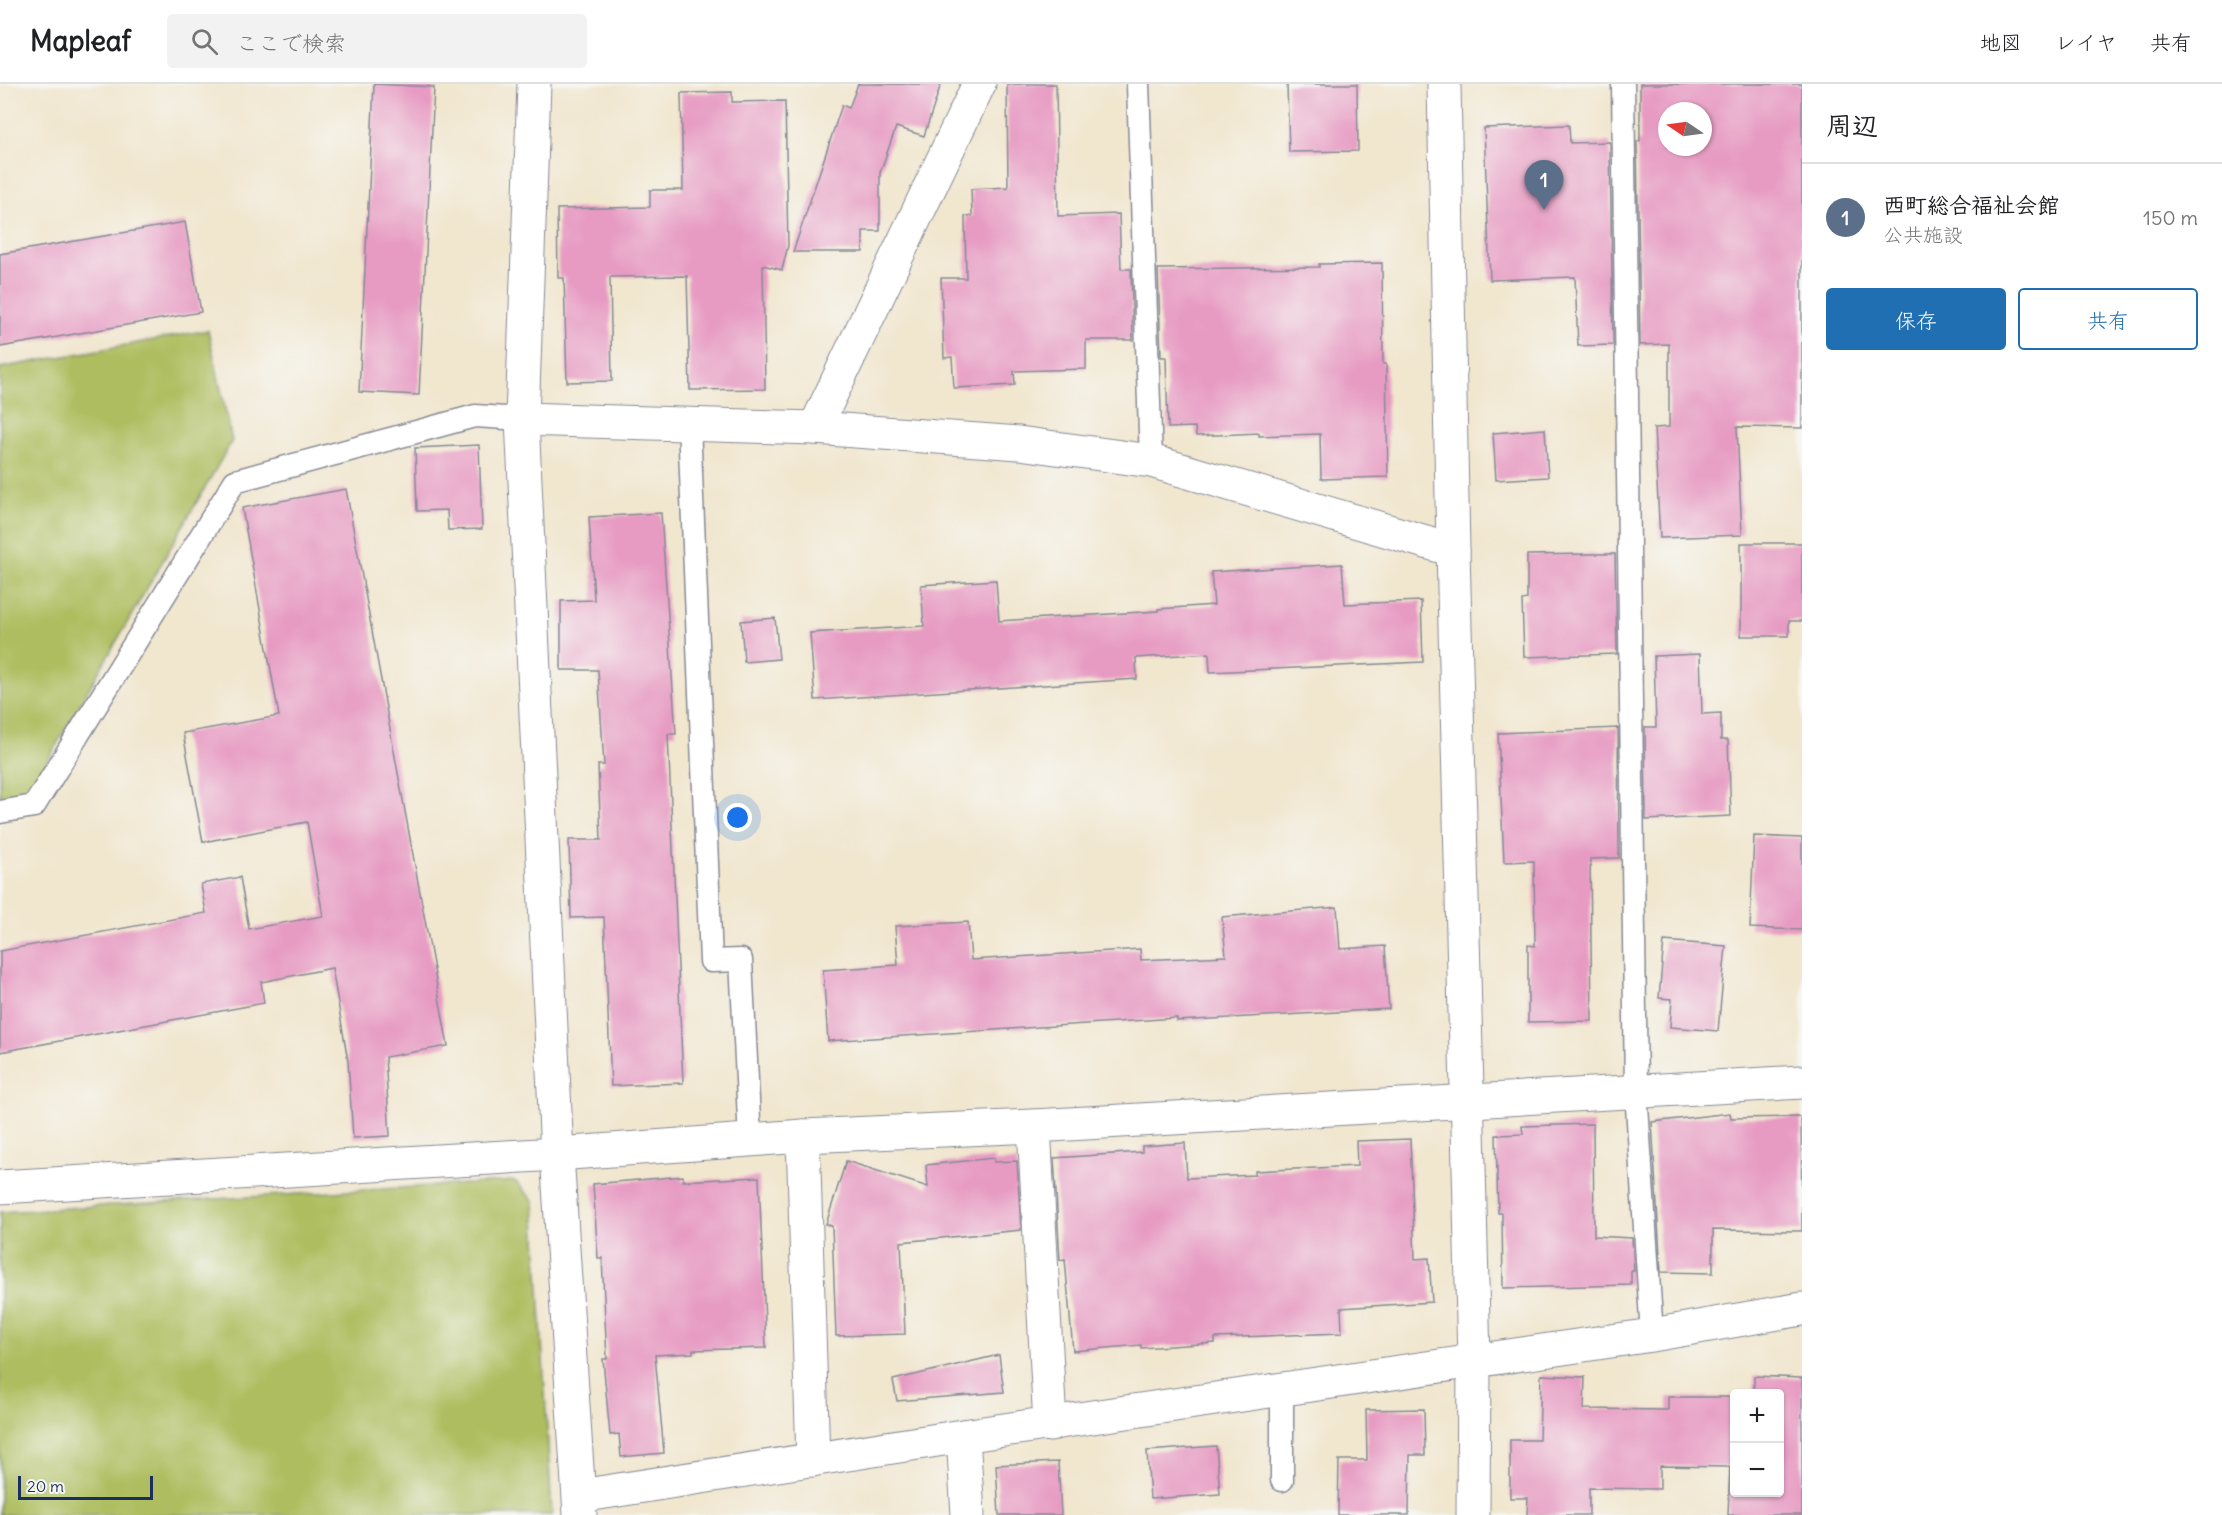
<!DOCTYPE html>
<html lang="ja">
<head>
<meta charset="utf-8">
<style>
  :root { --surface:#fff; --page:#f2f2f2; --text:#202124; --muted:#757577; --line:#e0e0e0; --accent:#1f6fb2 }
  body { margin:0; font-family:Delius,"Klee One",sans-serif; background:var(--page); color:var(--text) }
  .controls { position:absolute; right:18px; bottom:18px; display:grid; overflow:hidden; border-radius:6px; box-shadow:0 2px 4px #0004 }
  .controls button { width:54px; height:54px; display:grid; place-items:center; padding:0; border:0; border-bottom:2px solid var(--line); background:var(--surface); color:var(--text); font:30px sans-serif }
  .compass { position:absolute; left:1658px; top:18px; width:54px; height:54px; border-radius:50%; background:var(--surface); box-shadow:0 2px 4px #0004; rotate:283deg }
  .scale { position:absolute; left:18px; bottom:15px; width:135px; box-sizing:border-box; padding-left:6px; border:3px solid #1b2f5e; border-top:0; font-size:16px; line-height:21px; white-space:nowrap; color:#1b2f5e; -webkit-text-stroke:4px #f6f6f2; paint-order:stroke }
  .you { position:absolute; left:738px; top:734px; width:21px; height:21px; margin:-15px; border:4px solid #fff; border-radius:50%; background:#1a73e8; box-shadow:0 0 0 9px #1a73e833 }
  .badge { display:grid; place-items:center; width:39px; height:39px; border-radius:50%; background:var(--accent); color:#fff; font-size:20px; font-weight:700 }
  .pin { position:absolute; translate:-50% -50px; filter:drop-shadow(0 2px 3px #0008) }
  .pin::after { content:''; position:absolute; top:32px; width:21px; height:18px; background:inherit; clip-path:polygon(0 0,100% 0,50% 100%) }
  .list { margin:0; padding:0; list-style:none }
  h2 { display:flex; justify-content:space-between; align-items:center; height:78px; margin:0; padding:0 24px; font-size:26px }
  h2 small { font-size:20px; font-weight:400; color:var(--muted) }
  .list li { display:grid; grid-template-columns:39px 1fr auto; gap:18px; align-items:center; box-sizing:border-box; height:108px; padding:0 24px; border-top:2px solid var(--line) }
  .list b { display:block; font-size:22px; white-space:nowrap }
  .list p { margin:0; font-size:20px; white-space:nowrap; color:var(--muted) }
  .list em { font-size:20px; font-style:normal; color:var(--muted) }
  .actions { display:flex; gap:12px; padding:18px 24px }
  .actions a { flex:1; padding:14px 0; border:2px solid var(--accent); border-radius:6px; text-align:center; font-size:21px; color:var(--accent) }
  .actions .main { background:var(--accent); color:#fff }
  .icon { flex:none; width:33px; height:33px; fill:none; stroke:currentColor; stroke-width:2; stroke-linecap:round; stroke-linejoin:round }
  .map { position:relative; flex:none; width:1802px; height:1431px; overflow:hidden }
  header { display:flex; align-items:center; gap:36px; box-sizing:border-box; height:84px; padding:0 30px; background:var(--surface); border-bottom:2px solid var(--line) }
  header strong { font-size:28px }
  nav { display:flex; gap:33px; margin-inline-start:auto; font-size:21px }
  .search { width:420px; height:54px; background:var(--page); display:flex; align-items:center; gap:15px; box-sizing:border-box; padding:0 21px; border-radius:6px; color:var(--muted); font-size:22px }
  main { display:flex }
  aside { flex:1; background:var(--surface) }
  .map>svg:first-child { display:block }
  .green { fill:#aebd5f; stroke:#64765e; stroke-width:1.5 }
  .building { fill:#e79bc3; fill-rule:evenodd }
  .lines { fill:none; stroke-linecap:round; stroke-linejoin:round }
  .service-casing { stroke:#868a96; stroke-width:25 }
  .minor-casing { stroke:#868a96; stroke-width:35 }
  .service { stroke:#fff; stroke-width:22 }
  .minor { stroke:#fff; stroke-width:33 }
</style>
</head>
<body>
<header>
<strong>Mapleaf</strong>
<div class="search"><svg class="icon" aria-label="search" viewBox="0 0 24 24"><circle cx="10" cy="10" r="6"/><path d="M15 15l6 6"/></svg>ここで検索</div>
<nav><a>地図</a><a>レイヤ</a><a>共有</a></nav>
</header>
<main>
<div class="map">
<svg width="1802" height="1431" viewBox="0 0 1802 1431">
  <rect width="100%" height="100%" fill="#f6f6f2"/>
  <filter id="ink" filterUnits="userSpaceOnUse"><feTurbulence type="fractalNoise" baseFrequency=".0167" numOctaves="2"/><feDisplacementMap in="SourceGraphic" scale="12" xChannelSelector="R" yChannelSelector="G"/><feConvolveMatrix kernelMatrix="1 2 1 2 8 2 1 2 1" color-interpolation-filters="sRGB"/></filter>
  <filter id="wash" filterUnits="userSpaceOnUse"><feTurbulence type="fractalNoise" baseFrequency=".008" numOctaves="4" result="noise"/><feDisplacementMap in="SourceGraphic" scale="24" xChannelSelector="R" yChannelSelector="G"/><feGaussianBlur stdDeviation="1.35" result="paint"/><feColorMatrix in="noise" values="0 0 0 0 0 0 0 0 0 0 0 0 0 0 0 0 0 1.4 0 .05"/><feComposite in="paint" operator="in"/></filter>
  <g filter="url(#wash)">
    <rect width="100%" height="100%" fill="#f1e6ce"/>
    <g class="green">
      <path d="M 208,246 L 232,357 L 30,707 L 0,712 L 0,284 Z"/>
      <path d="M 515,1097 L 534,1117 L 552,1431 L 0,1431 L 0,1128 Z"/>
    </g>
    <g id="blocks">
      <g class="building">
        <path d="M 374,0 L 434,3 L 419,311 L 359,308 Z"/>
        <path d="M 858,0 L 941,0 L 924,52 L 896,43 L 880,89 L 880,147 L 863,147 L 863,168 L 793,168 L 842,21 L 849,24 Z"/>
        <path d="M 1007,0 L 1056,0 L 1058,132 L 1119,130 L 1121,185 L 1131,185 L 1133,256 L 1086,256 L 1086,285 L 1014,287 L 1015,301 L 954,304 L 952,273 L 944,274 L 941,194 L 966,194 L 965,132 L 972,132 L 971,105 L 1008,103 Z"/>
        <path d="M 1287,0 L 1357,0 L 1358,67 L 1289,68 Z"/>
        <path d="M 1640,0 L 1802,0 L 1802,344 L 1737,343 L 1742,451 L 1660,454 L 1654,344 L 1669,343 L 1669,260 L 1640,261 L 1637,57 L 1640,57 ZM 1667,27 L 1703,27 L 1703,63 L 1667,63 Z"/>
        <path d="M 732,8 L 732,18 L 785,17 L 788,162 L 782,186 L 763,181 L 765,305 L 690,306 L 687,192 L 610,193 L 612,297 L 567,298 L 564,194 L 558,194 L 557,125 L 650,123 L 650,106 L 683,106 L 681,9 Z"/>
        <path d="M 1569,41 L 1570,59 L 1610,58 L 1613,261 L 1578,262 L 1575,193 L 1490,196 L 1484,44 Z"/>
        <path d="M 185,138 L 201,228 L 0,263 L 0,170 Z"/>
        <path d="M 1382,179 L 1383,280 L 1386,280 L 1388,393 L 1321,395 L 1320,350 L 1259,352 L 1259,349 L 1196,352 L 1195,343 L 1168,344 L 1166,273 L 1161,273 L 1158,185 L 1319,183 L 1319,180 Z"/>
        <path d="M 1545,345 L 1548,393 L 1496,396 L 1493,349 Z"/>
        <path d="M 479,361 L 482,445 L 448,446 L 447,426 L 417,427 L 415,364 Z"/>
        <path d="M 346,405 L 448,962 L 385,973 L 390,1052 L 353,1054 L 348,977 L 332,884 L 261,898 L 264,919 L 0,968 L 0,867 L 206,829 L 201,800 L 240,793 L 249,845 L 323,832 L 307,738 L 203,758 L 183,649 L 279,632 L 242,424 Z"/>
        <path d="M 661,429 L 676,650 L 668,650 L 683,999 L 611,1002 L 604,833 L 571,834 L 569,756 L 601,756 L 598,681 L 604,681 L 598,586 L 561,586 L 561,517 L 594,516 L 589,433 Z"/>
        <path d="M 1741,459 L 1802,459 L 1802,537 L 1789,537 L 1789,552 L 1741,552 Z"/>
        <path d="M 1590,470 L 1615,470 L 1617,570 L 1524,573 L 1522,516 L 1527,515 L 1527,471 Z"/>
        <path d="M 1342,480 L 1345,520 L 1421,517 L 1423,578 L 1210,588 L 1209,569 L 1136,574 L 1137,595 L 815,616 L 810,549 L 924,542 L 921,501 L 996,496 L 999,537 L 1158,527 L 1158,525 L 1214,521 L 1211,488 Z"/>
        <path d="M 775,534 L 779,575 L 744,578 L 741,537 Z"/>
        <path d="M 1700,570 L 1702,630 L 1721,629 L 1721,656 L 1728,656 L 1731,732 L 1646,736 L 1645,643 L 1656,643 L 1654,572 Z"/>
        <path d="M 1618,644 L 1619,774 L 1590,775 L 1592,937 L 1528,938 L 1528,861 L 1535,862 L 1534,777 L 1504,778 L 1498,649 Z"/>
        <path d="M 1754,752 L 1802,754 L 1802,846 L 1750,844 Z"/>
        <path d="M 1337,823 L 1340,865 L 1385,862 L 1389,925 L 1177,937 L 1177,934 L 828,957 L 823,886 L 898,881 L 895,842 L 968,838 L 971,876 L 1140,865 L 1141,876 L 1226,872 L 1222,833 Z"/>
        <path d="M 1664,857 L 1726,862 L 1718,947 L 1670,943 L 1672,915 L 1659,914 Z"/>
        <path d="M 1730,1029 L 1731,1034 L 1801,1033 L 1802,1147 L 1713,1146 L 1713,1189 L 1661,1188 L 1652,1038 Z"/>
        <path d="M 1593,1040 L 1594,1152 L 1632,1154 L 1634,1187 L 1631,1187 L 1631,1201 L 1503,1204 L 1502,1129 L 1498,1129 L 1496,1051 L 1523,1050 L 1522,1042 Z"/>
        <path d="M 1410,1055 L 1415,1175 L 1429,1174 L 1432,1218 L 1341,1224 L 1342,1249 L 1215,1254 L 1215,1259 L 1141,1264 L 1141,1261 L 1073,1267 L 1065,1175 L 1060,1176 L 1054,1074 L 1142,1068 L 1142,1062 L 1185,1059 L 1187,1094 L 1255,1091 L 1255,1087 L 1357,1082 L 1356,1057 Z"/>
        <path d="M 994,1074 L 994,1078 L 1017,1077 L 1021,1146 L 901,1158 L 905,1250 L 836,1252 L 832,1142 L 826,1140 L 846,1077 L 928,1103 L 926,1081 Z"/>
        <path d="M 683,1092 L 683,1097 L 759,1093 L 766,1264 L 693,1266 L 693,1269 L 655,1271 L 664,1369 L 621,1373 L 619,1350 L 610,1351 L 603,1275 L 607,1275 L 602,1174 L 598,1174 L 593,1100 Z"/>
        <path d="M 999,1271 L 1004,1308 L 897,1317 L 893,1296 Z"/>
        <path d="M 1541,1291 L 1585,1293 L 1584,1325 L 1668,1326 L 1668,1313 L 1734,1313 L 1734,1408 L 1779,1408 L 1779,1310 L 1754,1310 L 1754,1292 L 1802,1294 L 1802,1431 L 1728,1431 L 1730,1383 L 1660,1382 L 1660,1405 L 1589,1404 L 1589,1431 L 1527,1431 L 1528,1414 L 1510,1414 L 1510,1356 L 1539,1356 Z"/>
        <path d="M 1424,1325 L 1425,1371 L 1410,1371 L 1409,1431 L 1338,1431 L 1339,1376 L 1367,1376 L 1366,1326 Z"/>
        <path d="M 1216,1362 L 1220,1410 L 1150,1415 L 1147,1367 Z"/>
        <path d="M 1058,1378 L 1061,1431 L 999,1431 L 996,1381 Z"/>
      </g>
    </g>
  </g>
  <g filter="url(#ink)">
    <use href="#blocks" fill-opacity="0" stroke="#868a96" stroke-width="1.5"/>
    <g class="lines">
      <defs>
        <g id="service">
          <path d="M 1138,0 L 1151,377"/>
          <path d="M 1623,0 L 1636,1007 L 1652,1251"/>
          <path d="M 689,340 L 711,877 L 741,876 L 750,1056"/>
          <path d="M 0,728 L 34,722 L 235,397 L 475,332 L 522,335"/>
          <path d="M 1282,1396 L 1282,1305"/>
        </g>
        <g id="minor">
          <path d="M 534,0 L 522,335 L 557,1070 L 580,1431"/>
          <path d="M 1444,0 L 1453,466 L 1474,1276 L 1473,1431"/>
          <path d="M 522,335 L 815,344 L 1019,359 L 1151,377 L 1453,466"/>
          <path d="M 815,344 L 979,0"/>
          <path d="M 1034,1042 L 1050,1341"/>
          <path d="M 803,1052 L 813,1376"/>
          <path d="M 0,1103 L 557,1070 L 803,1052 L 1034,1042 L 1802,998"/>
          <path d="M 963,1352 L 968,1431"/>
          <path d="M 580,1412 L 963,1352 L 1652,1251 L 1802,1225"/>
        </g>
      </defs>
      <use href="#service" class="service-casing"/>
      <use href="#minor" class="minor-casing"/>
      <use href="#service" class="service"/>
      <use href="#minor" class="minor"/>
    </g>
  </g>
</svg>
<div class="controls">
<button>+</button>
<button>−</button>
</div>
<svg class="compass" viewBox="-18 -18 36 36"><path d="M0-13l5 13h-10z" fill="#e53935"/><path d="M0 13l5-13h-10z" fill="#757577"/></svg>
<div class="scale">20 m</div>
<div class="you"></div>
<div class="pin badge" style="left:1544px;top:126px;background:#5c6f8a">1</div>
</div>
<aside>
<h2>周辺<small></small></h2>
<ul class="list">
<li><span class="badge" style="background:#5c6f8a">1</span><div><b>西町総合福祉会館</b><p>公共施設</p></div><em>150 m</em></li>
</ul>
<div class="actions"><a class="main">保存</a><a>共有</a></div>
</aside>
</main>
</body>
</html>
